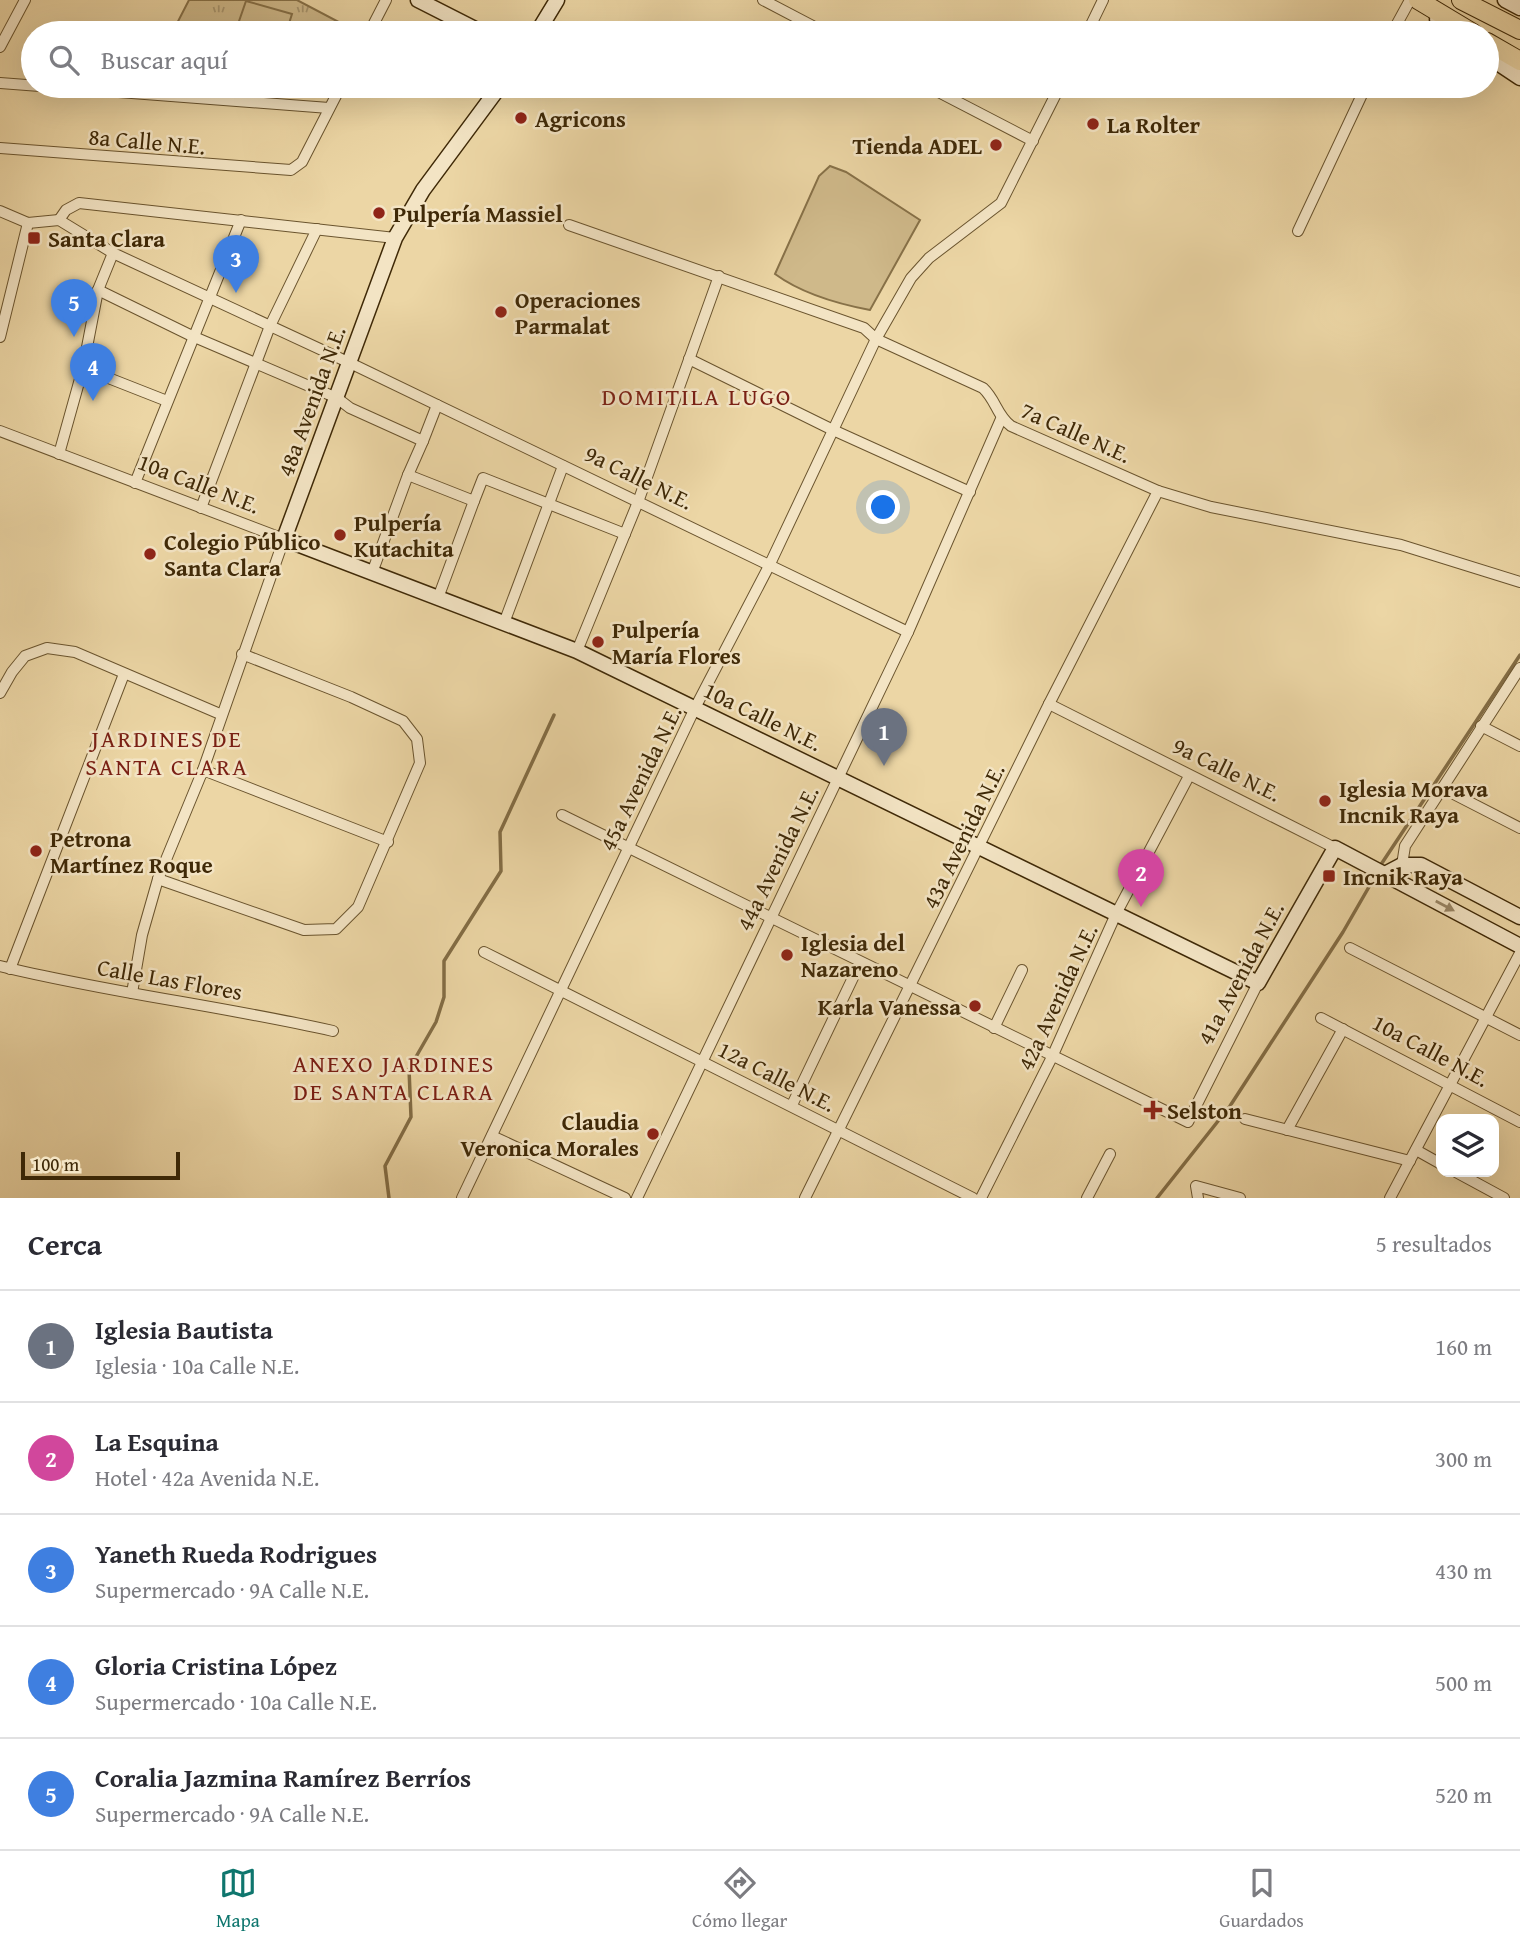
<!DOCTYPE html>
<html lang="es">
<head>
<meta charset="utf-8">
<style>
  :root { --surface:#fff; --page:#f2f2f3; --text:#2b2b33; --muted:#7c7c81; --line:#e1e1e2; --accent:#0f766e }
  body { margin:0; font-family:"Gentium Book Plus",serif; background:var(--page); color:var(--text) }
  .controls { position:absolute; right:21px; bottom:21px; display:grid; overflow:hidden; border-radius:14px; box-shadow:0 7px 28px #0002 }
  .controls button { width:63px; height:63px; display:grid; place-items:center; padding:0; border:0; border-bottom:2px solid var(--line); background:var(--surface); color:var(--text); font:35px sans-serif }
  .scale { position:absolute; left:21px; bottom:18px; width:159px; box-sizing:border-box; padding-left:7px; border:4px solid #3f2907; border-top:0; font-size:19px; line-height:24px; white-space:nowrap; color:#3f2907; -webkit-text-stroke:5px #f3e4c4; paint-order:stroke }
  .you { position:absolute; left:884px; top:508px; width:24px; height:24px; margin:-18px; border:5px solid #fff; border-radius:50%; background:#1a73e8; box-shadow:0 0 0 10px #1a73e833 }
  .badge { display:grid; place-items:center; width:46px; height:46px; border-radius:50%; background:var(--accent); color:#fff; font-size:23px; font-weight:700 }
  .pin { position:absolute; translate:-50% -58px; filter:drop-shadow(0 2px 4px #0008) }
  .pin::after { content:''; position:absolute; top:37px; width:24px; height:21px; background:inherit; clip-path:polygon(0 0,100% 0,50% 100%) }
  .list { margin:0; padding:0; list-style:none }
  h2 { display:flex; justify-content:space-between; align-items:center; height:91px; margin:0; padding:0 28px; font-size:30px }
  h2 small { font-size:23px; font-weight:400; color:var(--muted) }
  .list li { display:grid; grid-template-columns:46px 1fr auto; gap:21px; align-items:center; box-sizing:border-box; height:112px; padding:0 28px; border-top:2px solid var(--line) }
  .list b { display:block; font-size:26px; white-space:nowrap }
  .list p { margin:0; font-size:23px; white-space:nowrap; color:var(--muted) }
  .list em { font-size:23px; font-style:normal; color:var(--muted) }
  .icon { flex:none; width:38px; height:38px; fill:none; stroke:currentColor; stroke-width:2; stroke-linecap:round; stroke-linejoin:round }
  .map { position:relative; flex:none; width:1520px; height:1198px; overflow:hidden }
  .search { position:absolute; background:var(--surface); box-shadow:0 7px 28px #0002; left:21px; right:21px; top:21px; height:77px; display:flex; align-items:center; gap:18px; box-sizing:border-box; padding:0 24px; border-radius:38px; color:var(--muted); font-size:26px }
  .sheet { height:651px; background:var(--surface) }
  nav { display:flex; justify-content:space-around; align-items:center; box-sizing:border-box; height:98px; border-top:2px solid var(--line); background:var(--surface); font-size:19px; color:var(--muted) }
  nav a { display:grid; justify-items:center; gap:4px }
  nav .on { color:var(--accent) }
  .map>svg:first-child { display:block }
  .park { fill:url(#park-tufts); stroke:#877148; stroke-width:2 }
  .pitch { fill:#cfb98a; stroke:#877148; stroke-width:2 }
  .lines { fill:none; stroke-linecap:round; stroke-linejoin:round }
  .stream { stroke:#836d45; stroke-width:3.5 }
  .street-casing { stroke:#6a542e; stroke-width:12 }
  .secondary-casing { stroke:#3f2907; stroke-width:17 }
  .highway-casing { stroke:#3f2907; stroke-width:20 }
  .street { stroke:#f3e4c4; stroke-width:10 }
  .secondary { stroke:#f3e4c4; stroke-width:14 }
  .highway { stroke:#ecd6a5; stroke-width:18 }
  .oneway { fill:#998666 }
  .poi-dot { fill:#8f2418; stroke:#f3e4c4; stroke-width:2.5 }
  .labels { text-anchor:middle; dominant-baseline:central; stroke-width:5; stroke-linejoin:round; paint-order:stroke }
  .poi-label { font-size:23px; font-weight:bold; fill:#3f2907; stroke:#f3e4c4; text-anchor:start }
  .street-label { font-size:23px; fill:#3f2907; stroke:#f3e4c4 }
  .neighbourhood-label { font-size:24px; letter-spacing:2px; fill:#7a1f14; stroke:#f3e4c4 }
</style>
</head>
<body>
<div class="map">
<svg width="1520" height="1198" viewBox="0 0 1520 1198">
  <defs>
    <pattern id="park-tufts" width="24" height="20" patternUnits="userSpaceOnUse" patternTransform="scale(1.75)"><rect width="24" height="20" fill="#cfb98a"/><path d="M3 7l-1-3M5 7V3M7 7l1-3M15 17l-1-3M17 17v-4M19 17l1-3" fill="none" stroke="#a9966f"/></pattern>
  </defs>
  <rect width="100%" height="100%" fill="#ecd6a5"/>
  <filter id="stains"><feTurbulence type="fractalNoise" baseFrequency=".00286" numOctaves="4"/><feColorMatrix values="0 0 0 0 .2 0 0 0 0 .09 0 0 0 0 .02 0 0 0 .5 -.17"/></filter>
  <radialGradient id="worn" r=".72"><stop offset=".6" stop-color="#630" stop-opacity="0"/><stop offset="1" stop-color="#630" stop-opacity=".3"/></radialGradient>
  <path class="park" d="M 189,0 L 297,0 L 354,30 L 353,33 L 172,33 Z"/>
  <g class="pitch">
    <path d="M 246,1 L 292,14 L 286,33 L 263,33 L 237,27 Z"/>
    <path d="M 830,166 L 846,172 L 920,220 L 870,310 C 838,304 801,293 775,274 L 819,176 Z"/>
  </g>
  <g class="lines">
    <g class="stream">
      <path d="M 1380,866 L 1520,655"/>
      <path d="M 389,1198 L 385,1166 L 411,1117 L 409,1069 L 436,1022 L 444,997 L 444,961 L 501,871 L 500,832 L 554,715"/>
      <path d="M 1157,1198 L 1230,1106 L 1343,932 L 1377,873"/>
    </g>
    <defs>
      <g id="street">
        <path d="M 763,0 L 826,33"/>
        <path d="M 369,33 L 386,0"/>
        <path d="M 1087,33 L 1103,0"/>
        <path d="M 1392,33 L 1410,0"/>
        <path d="M 0,47 L 25,0"/>
        <path d="M 0,83 L 329,108"/>
        <path d="M 927,86 L 1033,141"/>
        <path d="M 0,148 L 291,170 L 302,162 L 341,86"/>
        <path d="M 0,211 L 28,223 L 59,220 L 113,253 L 350,363 L 908,632"/>
        <path d="M 59,220 L 66,210 L 79,203 L 395,238"/>
        <path d="M 569,225 L 864,328 L 876,339 L 983,388 C 996,400 997,416 1011,426 L 1158,491 L 1211,507 L 1401,545 L 1520,582"/>
        <path d="M 1298,231 L 1366,86"/>
        <path d="M 98,290 L 192,336 L 337,398 L 350,408 L 423,441 L 408,475 L 474,501 L 483,478 L 625,534"/>
        <path d="M 0,337 L 28,223"/>
        <path d="M 689,359 L 833,430 L 970,492"/>
        <path d="M 83,368 L 167,401"/>
        <path d="M 0,431 L 284,539 L 203,770 L 158,879 L 142,935 L 132,993"/>
        <path d="M 423,441 L 437,405"/>
        <path d="M 59,454 L 83,368 L 98,290 L 113,253"/>
        <path d="M 135,483 L 241,220"/>
        <path d="M 201,508 L 270,326 L 317,229"/>
        <path d="M 372,573 L 408,475"/>
        <path d="M 438,598 L 474,501"/>
        <path d="M 504,623 L 563,466"/>
        <path d="M 577,651 L 638,502 L 719,276"/>
        <path d="M 0,693 L 12,672 L 25,656 L 47,648 L 75,652 L 220,714"/>
        <path d="M 1049,704 L 1335,848"/>
        <path d="M 1481,726 L 1520,746"/>
        <path d="M 203,770 L 388,842"/>
        <path d="M 1442,788 L 1520,828"/>
        <path d="M 562,815 L 1188,1122 L 1258,983"/>
        <path d="M 1402,865 L 1405,846 L 1520,668"/>
        <path d="M 158,879 L 304,930 L 336,929 L 358,907 L 420,763 L 417,739 L 403,721 L 351,697 L 242,654"/>
        <path d="M 1350,948 L 1520,1035"/>
        <path d="M 484,952 L 973,1198"/>
        <path d="M 0,966 C 110,993 223,1006 333,1031"/>
        <path d="M 10,969 L 124,674"/>
        <path d="M 1321,1018 L 1520,1122"/>
        <path d="M 994,1028 L 1022,970"/>
        <path d="M 792,1105 L 860,963"/>
        <path d="M 1245,1119 L 1410,1161"/>
        <path d="M 1287,1130 L 1343,1029"/>
        <path d="M 492,1136 L 625,1198"/>
        <path d="M 1416,1150 L 1441,1164"/>
        <path d="M 1456,1172 L 1504,1198"/>
        <path d="M 462,1198 L 695,708 L 769,566 L 876,339 L 911,278 L 929,258 L 1001,203 L 1060,86"/>
        <path d="M 637,1198 L 908,632 L 1001,419"/>
        <path d="M 805,1198 L 1049,704 L 1158,491"/>
        <path d="M 981,1198 L 1052,1057 L 1116,914 L 1189,776"/>
        <path d="M 1087,1198 L 1110,1154"/>
        <path d="M 1198,1198 L 1196,1186 L 1240,1198"/>
        <path d="M 1390,1198 L 1520,953"/>
      </g>
      <g id="secondary">
        <path d="M 418,0 L 483,33"/>
        <path d="M 1505,0 L 1520,8"/>
        <path d="M 1437,19 L 1456,33"/>
        <path d="M 537,33 L 557,0"/>
        <path d="M 1487,56 L 1520,78"/>
        <path d="M 500,86 L 423,190 L 395,238 L 284,539 L 577,651 L 1258,983 L 1335,848 L 1520,946"/>
        <path d="M 1385,874 L 1402,865 L 1421,865 L 1520,917"/>
      </g>
      <g id="highway">
        <path d="M 1418,0 L 1473,33"/>
        <path d="M 1461,0 L 1520,30"/>
        <path d="M 1487,42 L 1520,61"/>
      </g>
    </defs>
    <use href="#street" class="street-casing"/>
    <use href="#secondary" class="secondary-casing"/>
    <use href="#highway" class="highway-casing"/>
    <use href="#street" class="street"/>
    <use href="#secondary" class="secondary"/>
    <use href="#highway" class="highway"/>
  </g>
  <defs><path id="oneway-solid" d="M-6-.8H1V-3.2L6.5 0L1 3.2V.8H-6Z" transform="scale(1.75)"/></defs>
  <use class="oneway" href="#oneway-solid" transform="translate(1445 906) rotate(28)"/>
  <g class="poi-dot">
    <circle cx="521" cy="118" r="7"/>
    <circle cx="1093" cy="124" r="7"/>
    <circle cx="996" cy="145" r="7"/>
    <circle cx="379" cy="213" r="7"/>
    <rect x="27" y="231" width="14" height="14" rx="3.5"/>
    <circle cx="501" cy="312" r="7"/>
    <circle cx="340" cy="535" r="7"/>
    <circle cx="150" cy="554" r="7"/>
    <circle cx="598" cy="642" r="7"/>
    <circle cx="1325" cy="801" r="7"/>
    <circle cx="36" cy="851" r="7"/>
    <rect x="1322" y="869" width="14" height="14" rx="3.5"/>
    <circle cx="787" cy="955" r="7"/>
    <circle cx="975" cy="1006" r="7"/>
    <path d="M1149.5 1099.5h7v7h7v7h-7v7h-7v-7h-7v-7h7z"/>
    <circle cx="653" cy="1134" r="7"/>
  </g>
  <g class="labels">
    <g class="poi-label">
      <text x="535" y="118">Agricons</text>
      <text x="1107" y="124">La Rolter</text>
      <text x="982" y="145" text-anchor="end">Tienda ADEL</text>
      <text x="393" y="213">Pulpería Massiel</text>
      <text x="48" y="238">Santa Clara</text>
      <text x="515" y="299">Operaciones<tspan x="515" dy="26">Parmalat</tspan></text>
      <text x="354" y="522">Pulpería<tspan x="354" dy="26">Kutachita</tspan></text>
      <text x="164" y="541">Colegio Público<tspan x="164" dy="26">Santa Clara</tspan></text>
      <text x="612" y="629">Pulpería<tspan x="612" dy="26">María Flores</tspan></text>
      <text x="1339" y="788">Iglesia Morava<tspan x="1339" dy="26">Incnik Raya</tspan></text>
      <text x="50" y="838">Petrona<tspan x="50" dy="26">Martínez Roque</tspan></text>
      <text x="1343" y="876">Incnik Raya</text>
      <text x="801" y="942">Iglesia del<tspan x="801" dy="26">Nazareno</tspan></text>
      <text x="961" y="1006" text-anchor="end">Karla Vanessa</text>
      <text x="1167" y="1110">Selston</text>
      <text x="639" y="1121" text-anchor="end">Claudia<tspan x="639" dy="26">Veronica Morales</tspan></text>
    </g>
    <g class="street-label">
      <text transform="translate(147 141) rotate(5)">8a Calle N.E.</text>
      <text transform="translate(311 401) rotate(-70)">48a Avenida N.E.</text>
      <text transform="translate(1076 432) rotate(24)">7a Calle N.E.</text>
      <text transform="translate(639 477) rotate(26)">9a Calle N.E.</text>
      <text transform="translate(199 483) rotate(21)">10a Calle N.E.</text>
      <text transform="translate(763 716) rotate(26)">10a Calle N.E.</text>
      <text transform="translate(1227 769) rotate(26)">9a Calle N.E.</text>
      <text transform="translate(640 778) rotate(-64)">45a Avenida N.E.</text>
      <text transform="translate(963 836) rotate(-64)">43a Avenida N.E.</text>
      <text transform="translate(777 858) rotate(-64)">44a Avenida N.E.</text>
      <text transform="translate(1240 973) rotate(-62)">41a Avenida N.E.</text>
      <text transform="translate(170 979) rotate(10)">Calle Las Flores</text>
      <text transform="translate(1057 997) rotate(-65)">42a Avenida N.E.</text>
      <text transform="translate(1431 1050) rotate(28)">10a Calle N.E.</text>
      <text transform="translate(777 1076) rotate(27)">12a Calle N.E.</text>
    </g>
    <g class="neighbourhood-label">
      <text x="697" y="396">DOMITILA LUGO</text>
      <text x="167" y="738">JARDINES DE<tspan x="167" dy="28">SANTA CLARA</tspan></text>
      <text x="394" y="1063">ANEXO JARDINES<tspan x="394" dy="28">DE SANTA CLARA</tspan></text>
    </g>
  </g>
  <rect width="100%" height="100%" filter="url(#stains)"/>
  <rect width="100%" height="100%" fill="url(#worn)"/>
</svg>
<div class="controls">
<button><svg class="icon" aria-label="layers" viewBox="0 0 24 24"><path d="M12 4l9 5-9 5-9-5zM3 14l9 5 9-5"/></svg></button>
</div>
<div class="scale">100 m</div>
<div class="you"></div>
<div class="pin badge" style="left:884px;top:766px;background:#6b7280">1</div>
<div class="pin badge" style="left:1141px;top:907px;background:#d1479c">2</div>
<div class="pin badge" style="left:236px;top:293px;background:#3f7fe0">3</div>
<div class="pin badge" style="left:93px;top:401px;background:#3f7fe0">4</div>
<div class="pin badge" style="left:74px;top:337px;background:#3f7fe0">5</div>
<div class="search"><svg class="icon" aria-label="search" viewBox="0 0 24 24"><circle cx="10" cy="10" r="6"/><path d="M15 15l6 6"/></svg>Buscar aquí</div>
</div>
<section class="sheet">
<h2>Cerca<small>5 resultados</small></h2>
<ul class="list">
<li><span class="badge" style="background:#6b7280">1</span><div><b>Iglesia Bautista</b><p>Iglesia · 10a Calle N.E.</p></div><em>160 m</em></li>
<li><span class="badge" style="background:#d1479c">2</span><div><b>La Esquina</b><p>Hotel · 42a Avenida N.E.</p></div><em>300 m</em></li>
<li><span class="badge" style="background:#3f7fe0">3</span><div><b>Yaneth Rueda Rodrigues</b><p>Supermercado · 9A Calle N.E.</p></div><em>430 m</em></li>
<li><span class="badge" style="background:#3f7fe0">4</span><div><b>Gloria Cristina López</b><p>Supermercado · 10a Calle N.E.</p></div><em>500 m</em></li>
<li><span class="badge" style="background:#3f7fe0">5</span><div><b>Coralia Jazmina Ramírez Berríos</b><p>Supermercado · 9A Calle N.E.</p></div><em>520 m</em></li>
</ul>
</section>
<nav>
<a class="on"><svg class="icon" aria-label="map" viewBox="0 0 24 24"><path d="M3 6l6-2 6 2 6-2v14l-6 2-6-2-6 2zM9 4v14M15 6v14"/></svg>Mapa</a>
<a><svg class="icon" aria-label="directions" viewBox="0 0 24 24"><path d="M12 3l9 9-9 9-9-9zM9 14v-3h6M13 9l2 2-2 2"/></svg>Cómo llegar</a>
<a><svg class="icon" aria-label="saved" viewBox="0 0 24 24"><path d="M7 4h10v16l-5-4-5 4z"/></svg>Guardados</a>
</nav>
</body>
</html>
